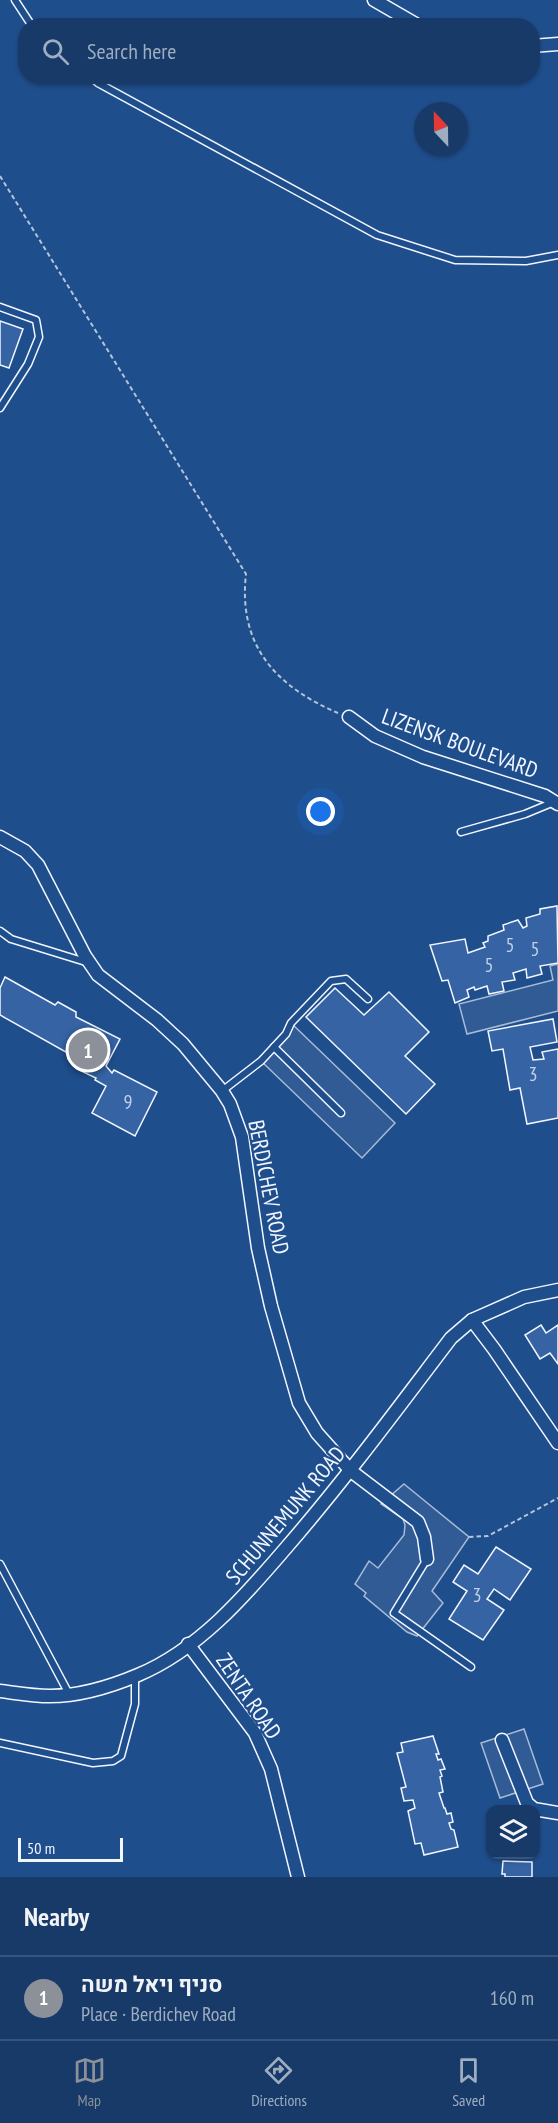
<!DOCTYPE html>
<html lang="en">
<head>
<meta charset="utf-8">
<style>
  :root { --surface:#173a69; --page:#244571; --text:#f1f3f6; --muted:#9eadc0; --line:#36547d; --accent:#8c9099 }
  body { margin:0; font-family:"PT Sans Narrow",Heebo,sans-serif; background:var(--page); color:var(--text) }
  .controls { position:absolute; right:18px; bottom:18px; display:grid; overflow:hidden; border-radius:12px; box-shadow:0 2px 4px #0004 }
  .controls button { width:54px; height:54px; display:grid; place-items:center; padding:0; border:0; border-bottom:2px solid var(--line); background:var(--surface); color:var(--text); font:30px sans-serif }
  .compass { position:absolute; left:414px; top:102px; width:54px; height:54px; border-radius:50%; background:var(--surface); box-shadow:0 2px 4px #0004; rotate:338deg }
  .scale { position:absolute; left:18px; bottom:15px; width:105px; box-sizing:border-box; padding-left:6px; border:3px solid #f2f6ff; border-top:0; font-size:16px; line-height:21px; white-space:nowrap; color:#f2f6ff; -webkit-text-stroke:4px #1f4e8c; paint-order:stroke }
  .you { position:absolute; left:321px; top:812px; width:21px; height:21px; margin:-15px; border:4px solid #fff; border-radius:50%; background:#1a73e8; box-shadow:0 0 0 9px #1a73e833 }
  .badge { display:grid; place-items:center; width:39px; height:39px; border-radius:50%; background:var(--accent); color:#fff; font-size:20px; font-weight:700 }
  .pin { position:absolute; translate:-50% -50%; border:3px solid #fff; box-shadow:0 2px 6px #0006 }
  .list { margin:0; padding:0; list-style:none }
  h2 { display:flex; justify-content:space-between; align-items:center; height:78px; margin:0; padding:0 24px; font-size:26px }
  h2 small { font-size:20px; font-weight:400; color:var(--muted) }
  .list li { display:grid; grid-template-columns:39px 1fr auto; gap:18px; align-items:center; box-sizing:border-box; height:84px; padding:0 24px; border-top:2px solid var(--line) }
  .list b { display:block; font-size:22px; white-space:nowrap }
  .list p { margin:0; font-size:20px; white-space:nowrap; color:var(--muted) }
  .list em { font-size:20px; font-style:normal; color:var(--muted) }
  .icon { flex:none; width:33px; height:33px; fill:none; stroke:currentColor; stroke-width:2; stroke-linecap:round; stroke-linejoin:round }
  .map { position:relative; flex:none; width:558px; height:1877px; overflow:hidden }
  .search { position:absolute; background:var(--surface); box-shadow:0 2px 4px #0004; left:18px; right:18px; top:18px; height:66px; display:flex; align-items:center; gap:15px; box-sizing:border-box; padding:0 21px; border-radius:24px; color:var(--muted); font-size:22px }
  .sheet { height:162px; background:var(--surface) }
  nav { display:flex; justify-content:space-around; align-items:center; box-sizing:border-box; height:84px; border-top:2px solid var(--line); background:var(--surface); font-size:16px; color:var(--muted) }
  nav a { display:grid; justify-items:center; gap:3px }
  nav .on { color:var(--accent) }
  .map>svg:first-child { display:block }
  .built { fill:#305b95; stroke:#a8bbd7; stroke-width:1.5 }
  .building { fill:#3563a3; stroke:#f2f6ff; stroke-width:1.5 }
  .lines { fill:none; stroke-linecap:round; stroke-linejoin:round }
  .lane-casing { stroke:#f2f6ff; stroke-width:9 }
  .street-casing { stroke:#f2f6ff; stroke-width:15 }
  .path { stroke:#b3c4dc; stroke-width:2; stroke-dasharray:4.5 3; stroke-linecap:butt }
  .lane { stroke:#1f4e8c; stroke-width:6 }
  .street { stroke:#1f4e8c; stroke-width:12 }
  .labels { text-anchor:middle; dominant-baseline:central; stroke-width:4.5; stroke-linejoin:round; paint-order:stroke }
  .number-label { font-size:20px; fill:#c3d1e8 }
  .street-label { font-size:22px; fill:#f2f6ff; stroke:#1f4e8c }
</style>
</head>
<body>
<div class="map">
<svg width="558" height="1877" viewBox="0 0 558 1877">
  <rect width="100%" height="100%" fill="#1f4e8c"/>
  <g class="built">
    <path d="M 558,964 L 558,1011 L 467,1034 L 459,1004 L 553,980 L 550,966 Z"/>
    <path d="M 291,1023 L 395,1123 L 362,1158 L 261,1061 Z"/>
    <path d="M 404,1484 L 469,1537 L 432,1591 L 443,1603 L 417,1636 L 407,1632 L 364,1596 L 366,1593 L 355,1584 L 369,1561 L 378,1568 L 404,1535 L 405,1525 L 403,1519 L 381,1504 Z"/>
    <path d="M 524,1729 L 543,1784 L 500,1798 L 481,1743 Z"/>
  </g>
  <g class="building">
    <path d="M 0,321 L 23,329 L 9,368 L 0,365 Z"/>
    <path d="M 557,906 L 558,963 L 540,966 L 542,974 L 527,978 L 526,969 L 513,973 L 515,980 L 502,982 L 504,991 L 489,994 L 487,986 L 475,990 L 474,987 L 467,990 L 469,997 L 455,1003 L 448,980 L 442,981 L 430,945 L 465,939 L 468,953 L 485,947 L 483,943 L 488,941 L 488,936 L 504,930 L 503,925 L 518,920 L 523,928 L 527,926 L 526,918 L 540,914 L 540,909 Z"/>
    <path d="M 5,977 L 55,1005 L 58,1002 L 76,1012 L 76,1017 L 120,1039 L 106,1066 L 112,1073 L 114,1070 L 157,1092 L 135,1136 L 92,1113 L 106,1086 L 95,1080 L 96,1078 L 77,1069 L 82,1061 L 0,1015 L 0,988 Z"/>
    <path d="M 335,988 L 364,1015 L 389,992 L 429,1032 L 405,1056 L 435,1084 L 406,1114 L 306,1017 Z"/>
    <path d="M 553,1019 L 557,1042 L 530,1047 L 533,1060 L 544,1059 L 542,1052 L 558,1049 L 558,1118 L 527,1124 L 520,1088 L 510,1090 L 503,1049 L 492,1051 L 488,1031 Z"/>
    <path d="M 541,1325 L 546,1333 L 558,1325 L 558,1364 L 550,1353 L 540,1359 L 525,1335 Z"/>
    <path d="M 496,1547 L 531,1569 L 510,1600 L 494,1589 L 487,1599 L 504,1610 L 483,1640 L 449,1619 L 467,1591 L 453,1582 L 464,1565 L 478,1574 Z"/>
    <path d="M 433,1736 L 439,1754 L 436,1754 L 438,1760 L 441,1759 L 445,1769 L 440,1770 L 442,1776 L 440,1777 L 443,1792 L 439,1793 L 444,1808 L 445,1808 L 447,1814 L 451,1813 L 453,1822 L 449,1823 L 451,1829 L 454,1830 L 458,1847 L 424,1855 L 421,1843 L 415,1844 L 408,1811 L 415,1808 L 413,1800 L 404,1801 L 401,1788 L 406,1787 L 397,1753 L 403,1752 L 401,1743 Z"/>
    <path d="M 503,1861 L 532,1862 L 532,1877 L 505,1877 L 505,1874 L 502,1874 Z"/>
  </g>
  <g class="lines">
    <defs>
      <g id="lane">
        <path d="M 15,0 L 32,26"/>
        <path d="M 90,76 L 98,83 L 377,235 L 455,260 L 526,261 L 558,255"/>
        <path d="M 0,307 L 36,320 L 39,337 L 28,364 L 0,408"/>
        <path d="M 461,832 L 525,814 L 554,802"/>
        <path d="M 0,931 L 11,939 L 89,963"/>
        <path d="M 274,1047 L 341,1113"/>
        <path d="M 222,1091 L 261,1061 L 286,1034 L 291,1023 L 331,981 L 346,979 L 368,999"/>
        <path d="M 427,1559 L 394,1613 L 471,1667"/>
        <path d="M 0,1564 L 69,1694"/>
        <path d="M 0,1743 L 93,1763 L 113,1761 L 121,1756 L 135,1704 L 135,1676"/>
      </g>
      <g id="street">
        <path d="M 374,0 L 419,26"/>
        <path d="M 532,46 L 558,44"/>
        <path d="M 349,717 L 375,736 L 423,757 L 545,796 L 558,804"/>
        <path d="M 0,837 L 25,851 L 38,865 L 85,956 L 98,975 L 157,1020 L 183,1044 L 222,1091 L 230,1104 L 242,1137 L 258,1248 L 271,1306 L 299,1403 L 317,1433 L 351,1471 L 418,1522 L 424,1537 L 427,1559"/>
        <path d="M 472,1320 L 494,1349 L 558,1443"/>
        <path d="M 188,1644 L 255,1733 L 271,1769 L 298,1877"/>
        <path d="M 0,1691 C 16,1693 33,1696 50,1696 C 79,1696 112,1686 138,1675 C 198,1650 244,1597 285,1549 C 344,1481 397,1409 451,1338 L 472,1320 L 524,1297 L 558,1290"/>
        <path d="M 502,1740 L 527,1803 L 534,1809 L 558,1813"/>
      </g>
    </defs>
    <use href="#lane" class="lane-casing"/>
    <use href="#street" class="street-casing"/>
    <g class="path">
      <path d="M 0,176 L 246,574 C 238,645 275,686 338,713"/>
      <path d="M 469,1537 L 488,1536 L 558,1498"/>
    </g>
    <use href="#lane" class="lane"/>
    <use href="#street" class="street"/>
  </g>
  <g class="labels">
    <g class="number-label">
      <text x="510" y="945">5</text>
      <text x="535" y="949">5</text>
      <text x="489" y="965">5</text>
      <text x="533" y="1074">3</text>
      <text x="128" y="1102">9</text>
      <text x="477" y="1595">3</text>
    </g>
    <g class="street-label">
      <text transform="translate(460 743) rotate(20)">LIZENSK BOULEVARD</text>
      <text transform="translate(269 1187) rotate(79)">BERDICHEV ROAD</text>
      <text transform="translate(285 1515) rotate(-50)">SCHUNNEMUNK ROAD</text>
      <text transform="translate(249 1696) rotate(56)">ZENTA ROAD</text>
    </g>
  </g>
</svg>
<div class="controls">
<button><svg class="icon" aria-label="layers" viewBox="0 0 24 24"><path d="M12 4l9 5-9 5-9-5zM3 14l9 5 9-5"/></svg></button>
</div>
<svg class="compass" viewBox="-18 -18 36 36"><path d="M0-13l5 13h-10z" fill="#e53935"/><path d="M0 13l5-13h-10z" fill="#9eadc0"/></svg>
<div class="scale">50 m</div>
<div class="you"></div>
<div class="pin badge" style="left:88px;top:1050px">1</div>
<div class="search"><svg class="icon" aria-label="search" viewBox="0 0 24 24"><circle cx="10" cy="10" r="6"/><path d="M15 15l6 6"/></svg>Search here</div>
</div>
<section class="sheet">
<h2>Nearby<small></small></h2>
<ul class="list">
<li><span class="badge">1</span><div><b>סניף ויאל משה</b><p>Place · Berdichev Road</p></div><em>160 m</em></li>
</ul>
</section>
<nav>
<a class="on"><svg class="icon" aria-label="map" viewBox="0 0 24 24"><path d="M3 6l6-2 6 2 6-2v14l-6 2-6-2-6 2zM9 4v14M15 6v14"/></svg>Map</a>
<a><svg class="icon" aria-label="directions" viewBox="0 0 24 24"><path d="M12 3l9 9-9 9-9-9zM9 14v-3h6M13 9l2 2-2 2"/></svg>Directions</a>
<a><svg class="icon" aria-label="saved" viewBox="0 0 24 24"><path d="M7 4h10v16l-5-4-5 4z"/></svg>Saved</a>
</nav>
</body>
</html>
